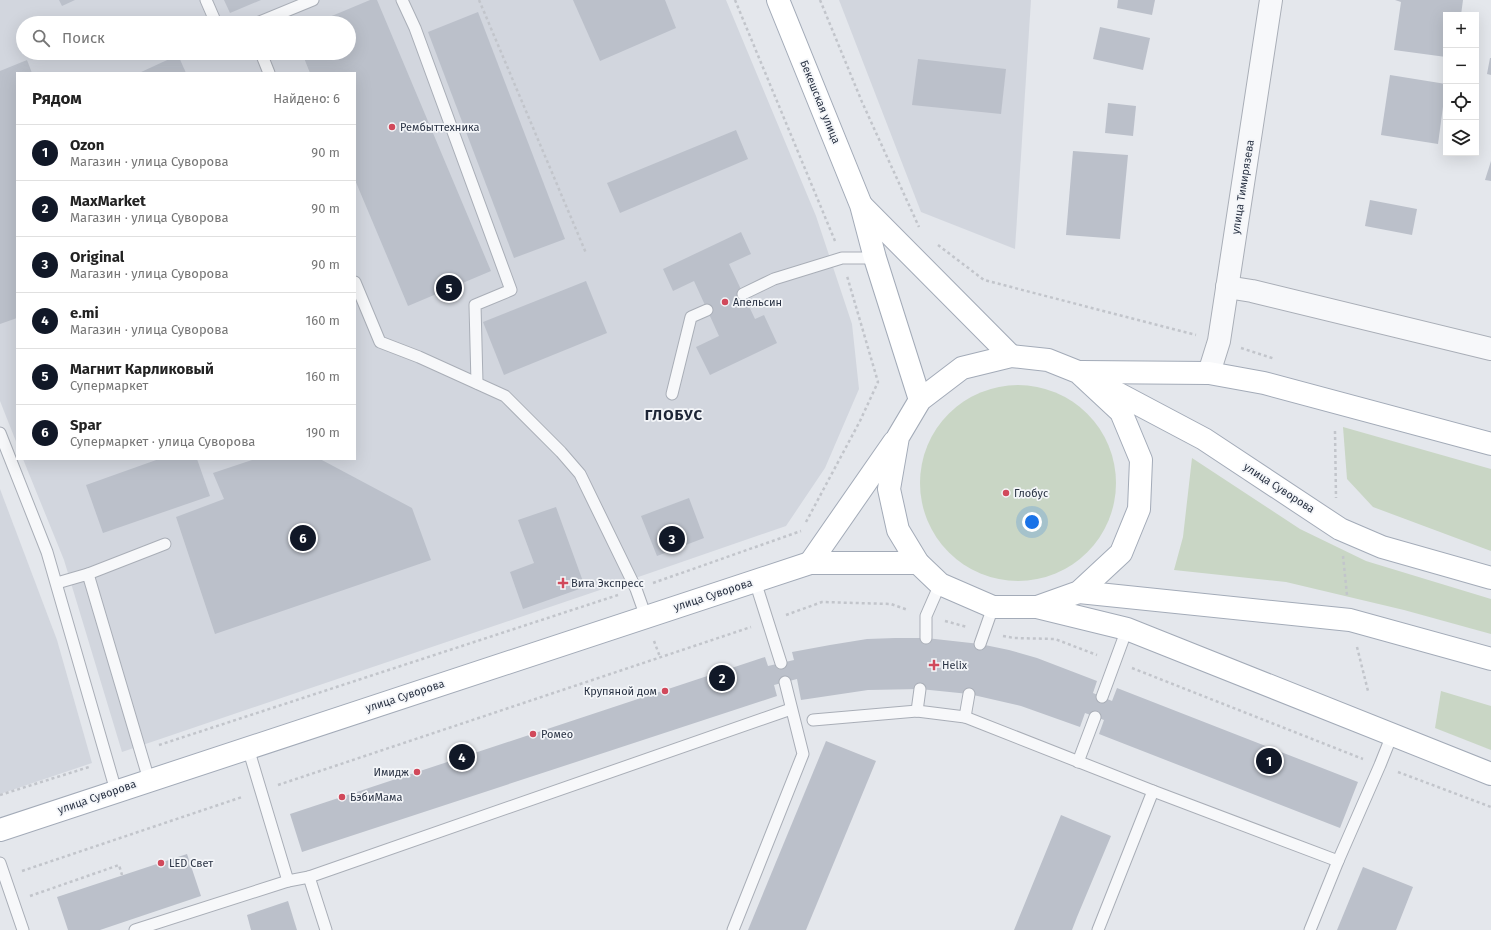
<!DOCTYPE html>
<html lang="ru">
<head>
<meta charset="utf-8">
<style>
  :root { --surface:#fff; --page:#f6f6f6; --text:#222; --muted:#767676; --line:#e0e0e0; --accent:#111827 }
  body { margin:0; font-family:"Fira Sans",sans-serif; background:var(--page); color:var(--text) }
  .controls { position:absolute; right:12px; top:12px; display:grid; overflow:hidden; border-radius:0px; box-shadow:0 4px 16px #0002 }
  .controls button { width:36px; height:36px; display:grid; place-items:center; padding:0; border:0; border-bottom:1px solid var(--line); background:var(--surface); color:var(--text); font:20px sans-serif }
  .you { position:absolute; left:1032px; top:522px; width:14px; height:14px; margin:-10px; border:3px solid #fff; border-radius:50%; background:#1a73e8; box-shadow:0 0 0 6px #1a73e833 }
  .badge { display:grid; place-items:center; width:26px; height:26px; border-radius:50%; background:var(--accent); color:#fff; font-size:13px; font-weight:700 }
  .pin { position:absolute; translate:-50% -50%; border:2px solid #fff; box-shadow:0 1px 4px #0006 }
  .list { margin:0; padding:0; list-style:none }
  h2 { display:flex; justify-content:space-between; align-items:center; height:52px; margin:0; padding:0 16px; font-size:17px }
  h2 small { font-size:13px; font-weight:400; color:var(--muted) }
  .list li { display:grid; grid-template-columns:26px 1fr auto; gap:12px; align-items:center; box-sizing:border-box; height:56px; padding:0 16px; border-top:1px solid var(--line) }
  .list b { display:block; font-size:15px; white-space:nowrap }
  .list p { margin:0; font-size:13px; white-space:nowrap; color:var(--muted) }
  .list em { font-size:13px; font-style:normal; color:var(--muted) }
  .icon { flex:none; width:22px; height:22px; fill:none; stroke:currentColor; stroke-width:2; stroke-linecap:round; stroke-linejoin:round }
  .map { position:relative; flex:none; width:1491px; height:930px; overflow:hidden }
  .search { position:absolute; background:var(--surface); box-shadow:0 4px 16px #0002; left:16px; top:16px; width:340px; height:44px; display:flex; align-items:center; gap:10px; box-sizing:border-box; padding:0 14px; border-radius:22px; color:var(--muted); font-size:15px }
  .panel { position:absolute; background:var(--surface); box-shadow:0 4px 16px #0002; left:16px; top:72px; width:340px; height:388px; border-radius:0px }
  .map>svg:first-child { display:block }
  .built { fill:#d2d6de; fill-rule:evenodd }
  .green { fill:#c9d6c5 }
  .building { fill:#bbc0ca }
  .lines { fill:none; stroke-linecap:round; stroke-linejoin:round }
  .lane-casing { stroke:#a9aeb7; stroke-width:13 }
  .street-casing { stroke:#a9aeb7; stroke-width:24 }
  .primary-casing { stroke:#a3abb8; stroke-width:24 }
  .path { stroke:#c2c5cb; stroke-width:2.5; stroke-dasharray:3 3; stroke-linecap:butt }
  .lane { stroke:#f7f8fa; stroke-width:11 }
  .street { stroke:#f7f8fa; stroke-width:22 }
  .primary { stroke:#fff; stroke-width:22 }
  .poi-dot { fill:#d1495b; stroke:#f4f6f9; stroke-width:1.5 }
  .labels { text-anchor:middle; dominant-baseline:central; stroke-width:3.5; stroke-linejoin:round; paint-order:stroke }
  .street-label { font-size:11px; fill:#2b3445; stroke:#f4f6f9 }
  .poi-label { font-size:11px; fill:#2b3445; stroke:#f4f6f9; text-anchor:start }
  .district-label { font-size:15px; font-weight:bold; letter-spacing:1px; fill:#1d2536; stroke:#f4f6f9 }
</style>
</head>
<body>
<div class="map">
<svg width="1491" height="930" viewBox="0 0 1491 930">
  <rect width="100%" height="100%" fill="#e4e7ec"/>
  <g class="built">
    <path d="M 0,0 L 726,0 L 816,216 L 852,324 L 859,389 L 825,468 L 786,526 L 647,574 L 122,752 L 64,560 L 23,459 L 355,459 L 355,73 L 17,73 L 17,444 L 0,401 ZM 23,23 L 349,23 L 349,53 L 23,53 Z"/>
    <path d="M 839,0 L 1031,0 L 1015,249 L 921,212 Z"/>
    <path d="M 0,489 L 57,640 L 92,763 L 0,794 Z"/>
  </g>
  <g class="green">
    <circle cx="1018" cy="483" r="98"/>
    <path d="M 1343,427 L 1491,469 L 1491,551 L 1373,507 L 1347,479 Z"/>
    <path d="M 1192,458 L 1300,529 L 1366,561 L 1491,599 L 1491,634 L 1404,610 L 1286,582 L 1174,570 L 1183,537 Z"/>
    <path d="M 1441,691 L 1491,706 L 1491,750 L 1435,728 Z"/>
  </g>
  <g class="building">
    <path d="M 59,0 L 75,0 L 62,6 Z"/>
    <path d="M 224,0 L 261,0 L 230,13 Z"/>
    <path d="M 370,0 L 377,0 L 491,271 L 408,306 L 355,180 L 355,73 L 310,73 L 302,53 L 349,53 L 349,23 L 315,23 Z"/>
    <path d="M 573,0 L 665,0 L 676,28 L 600,61 Z"/>
    <path d="M 1118,0 L 1155,0 L 1152,15 L 1117,8 Z"/>
    <path d="M 1395,0 L 1463,0 L 1461,15 L 1446,15 L 1446,57 L 1394,50 L 1401,2 Z"/>
    <path d="M 478,12 L 565,239 L 514,258 L 428,32 Z"/>
    <path d="M 1100,27 L 1150,38 L 1143,70 L 1093,59 Z"/>
    <path d="M 178,55 L 186,73 L 139,73 Z"/>
    <path d="M 1490,58 L 1491,58 L 1491,75 L 1487,74 Z"/>
    <path d="M 918,59 L 1006,69 L 1001,114 L 912,105 Z"/>
    <path d="M 27,60 L 32,73 L 17,73 L 17,318 L 0,324 L 0,71 Z"/>
    <path d="M 1390,75 L 1446,84 L 1438,144 L 1381,135 Z"/>
    <path d="M 1108,103 L 1136,106 L 1133,136 L 1105,133 Z"/>
    <path d="M 736,130 L 748,159 L 620,213 L 607,183 Z"/>
    <path d="M 1073,151 L 1128,155 L 1120,239 L 1066,235 Z"/>
    <path d="M 1491,161 L 1491,181 L 1485,180 Z"/>
    <path d="M 1370,200 L 1417,209 L 1412,235 L 1365,226 Z"/>
    <path d="M 741,232 L 751,254 L 729,264 L 755,319 L 764,315 L 777,343 L 710,375 L 696,347 L 719,336 L 694,281 L 673,291 L 663,269 Z"/>
    <path d="M 586,281 L 607,333 L 504,375 L 483,322 Z"/>
    <path d="M 159,459 L 197,459 L 210,496 L 103,533 L 86,485 Z"/>
    <path d="M 255,459 L 320,459 L 412,508 L 431,560 L 215,634 L 176,517 L 224,499 L 213,473 Z"/>
    <path d="M 689,498 L 704,538 L 657,556 L 641,516 Z"/>
    <path d="M 556,507 L 585,587 L 523,609 L 510,572 L 534,563 L 518,520 Z"/>
    <path d="M 895,638 L 926,638 L 980,644 L 1009,650 L 1037,658 L 1097,681 L 1093,693 L 1112,701 L 1117,688 L 1358,782 L 1340,828 L 1099,734 L 1104,720 L 1085,713 L 1080,727 L 1021,706 L 969,694 L 920,689 L 868,690 L 801,700 L 797,679 L 774,685 L 777,696 L 302,852 L 290,814 L 765,657 L 768,666 L 794,660 L 792,652 L 830,645 L 867,639 Z"/>
    <path d="M 826,741 L 876,761 L 806,930 L 748,930 Z"/>
    <path d="M 1061,815 L 1111,836 L 1077,917 L 1072,930 L 1014,930 Z"/>
    <path d="M 187,854 L 201,896 L 100,930 L 68,930 L 57,897 Z"/>
    <path d="M 1363,867 L 1413,887 L 1396,930 L 1337,930 Z"/>
    <path d="M 288,901 L 297,930 L 251,930 L 247,915 Z"/>
  </g>
  <g class="lines">
    <defs>
      <g id="lane">
        <path d="M 206,0 L 216,23"/>
        <path d="M 402,0 L 415,28 L 511,290 L 475,305 L 477,383"/>
        <path d="M 257,23 L 313,0"/>
        <path d="M 261,53 L 269,73"/>
        <path d="M 355,282 L 380,342 L 419,357 L 505,396 L 561,452 L 580,474 L 636,589 L 646,617"/>
        <path d="M 743,294 L 774,279 L 842,258 L 875,258"/>
        <path d="M 672,394 L 691,317 L 707,310"/>
        <path d="M 0,433 L 47,552 L 116,791"/>
        <path d="M 88,574 L 165,544"/>
        <path d="M 755,581 L 781,663"/>
        <path d="M 57,583 L 88,574 L 149,780"/>
        <path d="M 926,638 L 926,616 L 940,584"/>
        <path d="M 980,644 L 993,607"/>
        <path d="M 1102,697 L 1127,629"/>
        <path d="M 917,711 L 920,689"/>
        <path d="M 965,717 L 969,694"/>
        <path d="M 813,720 L 917,711 L 965,717 L 1153,791 L 1338,861 L 1380,765 L 1392,735"/>
        <path d="M 248,748 L 288,881 L 309,877 L 326,930"/>
        <path d="M 1078,762 L 1095,717"/>
        <path d="M 0,863 L 23,930"/>
        <path d="M 309,877 L 791,709"/>
        <path d="M 135,930 L 288,881"/>
        <path d="M 733,930 L 803,754 L 785,682"/>
        <path d="M 1098,930 L 1153,791"/>
        <path d="M 1310,930 L 1338,861"/>
      </g>
      <g id="street">
        <path d="M 1227,287 L 1252,291 L 1491,349"/>
        <path d="M 1209,373 L 1219,341 L 1271,0"/>
      </g>
      <g id="primary">
        <path d="M 778,0 L 861,205 L 875,258 L 920,400"/>
        <path d="M 862,206 L 1011,356"/>
        <path d="M 1081,372 L 1209,373 L 1264,383 L 1491,444"/>
        <path d="M 1104,386 L 1204,439 L 1340,529 L 1382,547 L 1491,578"/>
        <path d="M 810,563 L 894,442"/>
        <path d="M 1079,592 L 1350,620 L 1491,659"/>
        <path d="M 1037,607 L 1079,592 L 1121,553 L 1139,509 L 1141,460 L 1121,412 L 1078,372 L 1048,360 L 1011,356 L 962,368 L 920,400 L 898,437 L 889,489 L 898,530 L 918,563 L 940,584 L 993,607 L 1037,607 L 1127,629 L 1491,774"/>
        <path d="M 0,830 L 810,563 L 918,563"/>
      </g>
    </defs>
    <use href="#lane" class="lane-casing"/>
    <use href="#street" class="street-casing"/>
    <use href="#primary" class="primary-casing"/>
    <g class="path">
      <path d="M 479,0 L 586,253"/>
      <path d="M 735,0 L 835,241"/>
      <path d="M 820,0 L 862,102 L 919,227"/>
      <path d="M 938,245 L 984,280 L 1196,335"/>
      <path d="M 1241,348 L 1275,359"/>
      <path d="M 1335,431 L 1336,498"/>
      <path d="M 806,522 L 860,421 L 878,382 L 847,276"/>
      <path d="M 1343,556 L 1347,595"/>
      <path d="M 653,583 L 801,531"/>
      <path d="M 786,615 L 822,602 L 891,604 L 908,610"/>
      <path d="M 945,621 L 967,627"/>
      <path d="M 1003,636 L 1014,638 L 1055,639 L 1097,655"/>
      <path d="M 654,641 L 660,657"/>
      <path d="M 1357,647 L 1368,691"/>
      <path d="M 1132,668 L 1363,759"/>
      <path d="M 159,745 L 618,595"/>
      <path d="M 1398,772 L 1491,807"/>
      <path d="M 278,785 L 751,627"/>
      <path d="M 0,795 L 89,767"/>
      <path d="M 22,871 L 242,797"/>
      <path d="M 30,896 L 119,865 L 122,875"/>
    </g>
    <use href="#lane" class="lane"/>
    <use href="#street" class="street"/>
    <use href="#primary" class="primary"/>
  </g>
  <g class="poi-dot">
    <circle cx="392" cy="127" r="4"/>
    <circle cx="725" cy="302" r="4"/>
    <circle cx="1006" cy="493" r="4"/>
    <path d="M561 577h4v4h4v4h-4v4h-4v-4h-4v-4h4z"/>
    <path d="M932 659h4v4h4v4h-4v4h-4v-4h-4v-4h4z"/>
    <circle cx="665" cy="691" r="4"/>
    <circle cx="533" cy="734" r="4"/>
    <circle cx="417" cy="772" r="4"/>
    <circle cx="342" cy="797" r="4"/>
    <circle cx="161" cy="863" r="4"/>
  </g>
  <g class="labels">
    <g class="street-label">
      <text transform="translate(820 102) rotate(68)">Бекешская улица</text>
      <text transform="translate(1243 187) rotate(-81)">улица Тимирязева</text>
      <text transform="translate(1279 488) rotate(33)">улица Суворова</text>
      <text transform="translate(713 595) rotate(-18)">улица Суворова</text>
      <text transform="translate(405 696) rotate(-18)">улица Суворова</text>
      <text transform="translate(97 797) rotate(-19)">улица Суворова</text>
    </g>
    <g class="poi-label">
      <text x="400" y="127">Рембыттехника</text>
      <text x="733" y="302">Апельсин</text>
      <text x="1014" y="493">Глобус</text>
      <text x="571" y="583">Вита Экспресс</text>
      <text x="942" y="665">Helix</text>
      <text x="657" y="691" text-anchor="end">Крупяной дом</text>
      <text x="541" y="734">Ромео</text>
      <text x="409" y="772" text-anchor="end">Имидж</text>
      <text x="350" y="797">БэбиМама</text>
      <text x="169" y="863">LED Свет</text>
    </g>
    <g class="district-label">
      <text x="674" y="415">ГЛОБУС</text>
    </g>
  </g>
</svg>
<div class="controls">
<button>+</button>
<button>−</button>
<button><svg class="icon" aria-label="locate" viewBox="0 0 24 24"><circle cx="12" cy="12" r="6"/><path d="M12 2v4M12 18v4M2 12h4M18 12h4"/></svg></button>
<button><svg class="icon" aria-label="layers" viewBox="0 0 24 24"><path d="M12 4l9 5-9 5-9-5zM3 14l9 5 9-5"/></svg></button>
</div>
<div class="you"></div>
<div class="pin badge" style="left:1269px;top:761px">1</div>
<div class="pin badge" style="left:722px;top:678px">2</div>
<div class="pin badge" style="left:672px;top:539px">3</div>
<div class="pin badge" style="left:462px;top:757px">4</div>
<div class="pin badge" style="left:449px;top:288px">5</div>
<div class="pin badge" style="left:303px;top:538px">6</div>
<div class="search"><svg class="icon" aria-label="search" viewBox="0 0 24 24"><circle cx="10" cy="10" r="6"/><path d="M15 15l6 6"/></svg>Поиск</div>
<section class="panel">
<h2>Рядом<small>Найдено: 6</small></h2>
<ul class="list">
<li><span class="badge">1</span><div><b>Ozon</b><p>Магазин · улица Суворова</p></div><em>90 m</em></li>
<li><span class="badge">2</span><div><b>MaxMarket</b><p>Магазин · улица Суворова</p></div><em>90 m</em></li>
<li><span class="badge">3</span><div><b>Original</b><p>Магазин · улица Суворова</p></div><em>90 m</em></li>
<li><span class="badge">4</span><div><b>e.mi</b><p>Магазин · улица Суворова</p></div><em>160 m</em></li>
<li><span class="badge">5</span><div><b>Магнит Карликовый</b><p>Супермаркет</p></div><em>160 m</em></li>
<li><span class="badge">6</span><div><b>Spar</b><p>Супермаркет · улица Суворова</p></div><em>190 m</em></li>
</ul>
</section>
</div>
</body>
</html>
